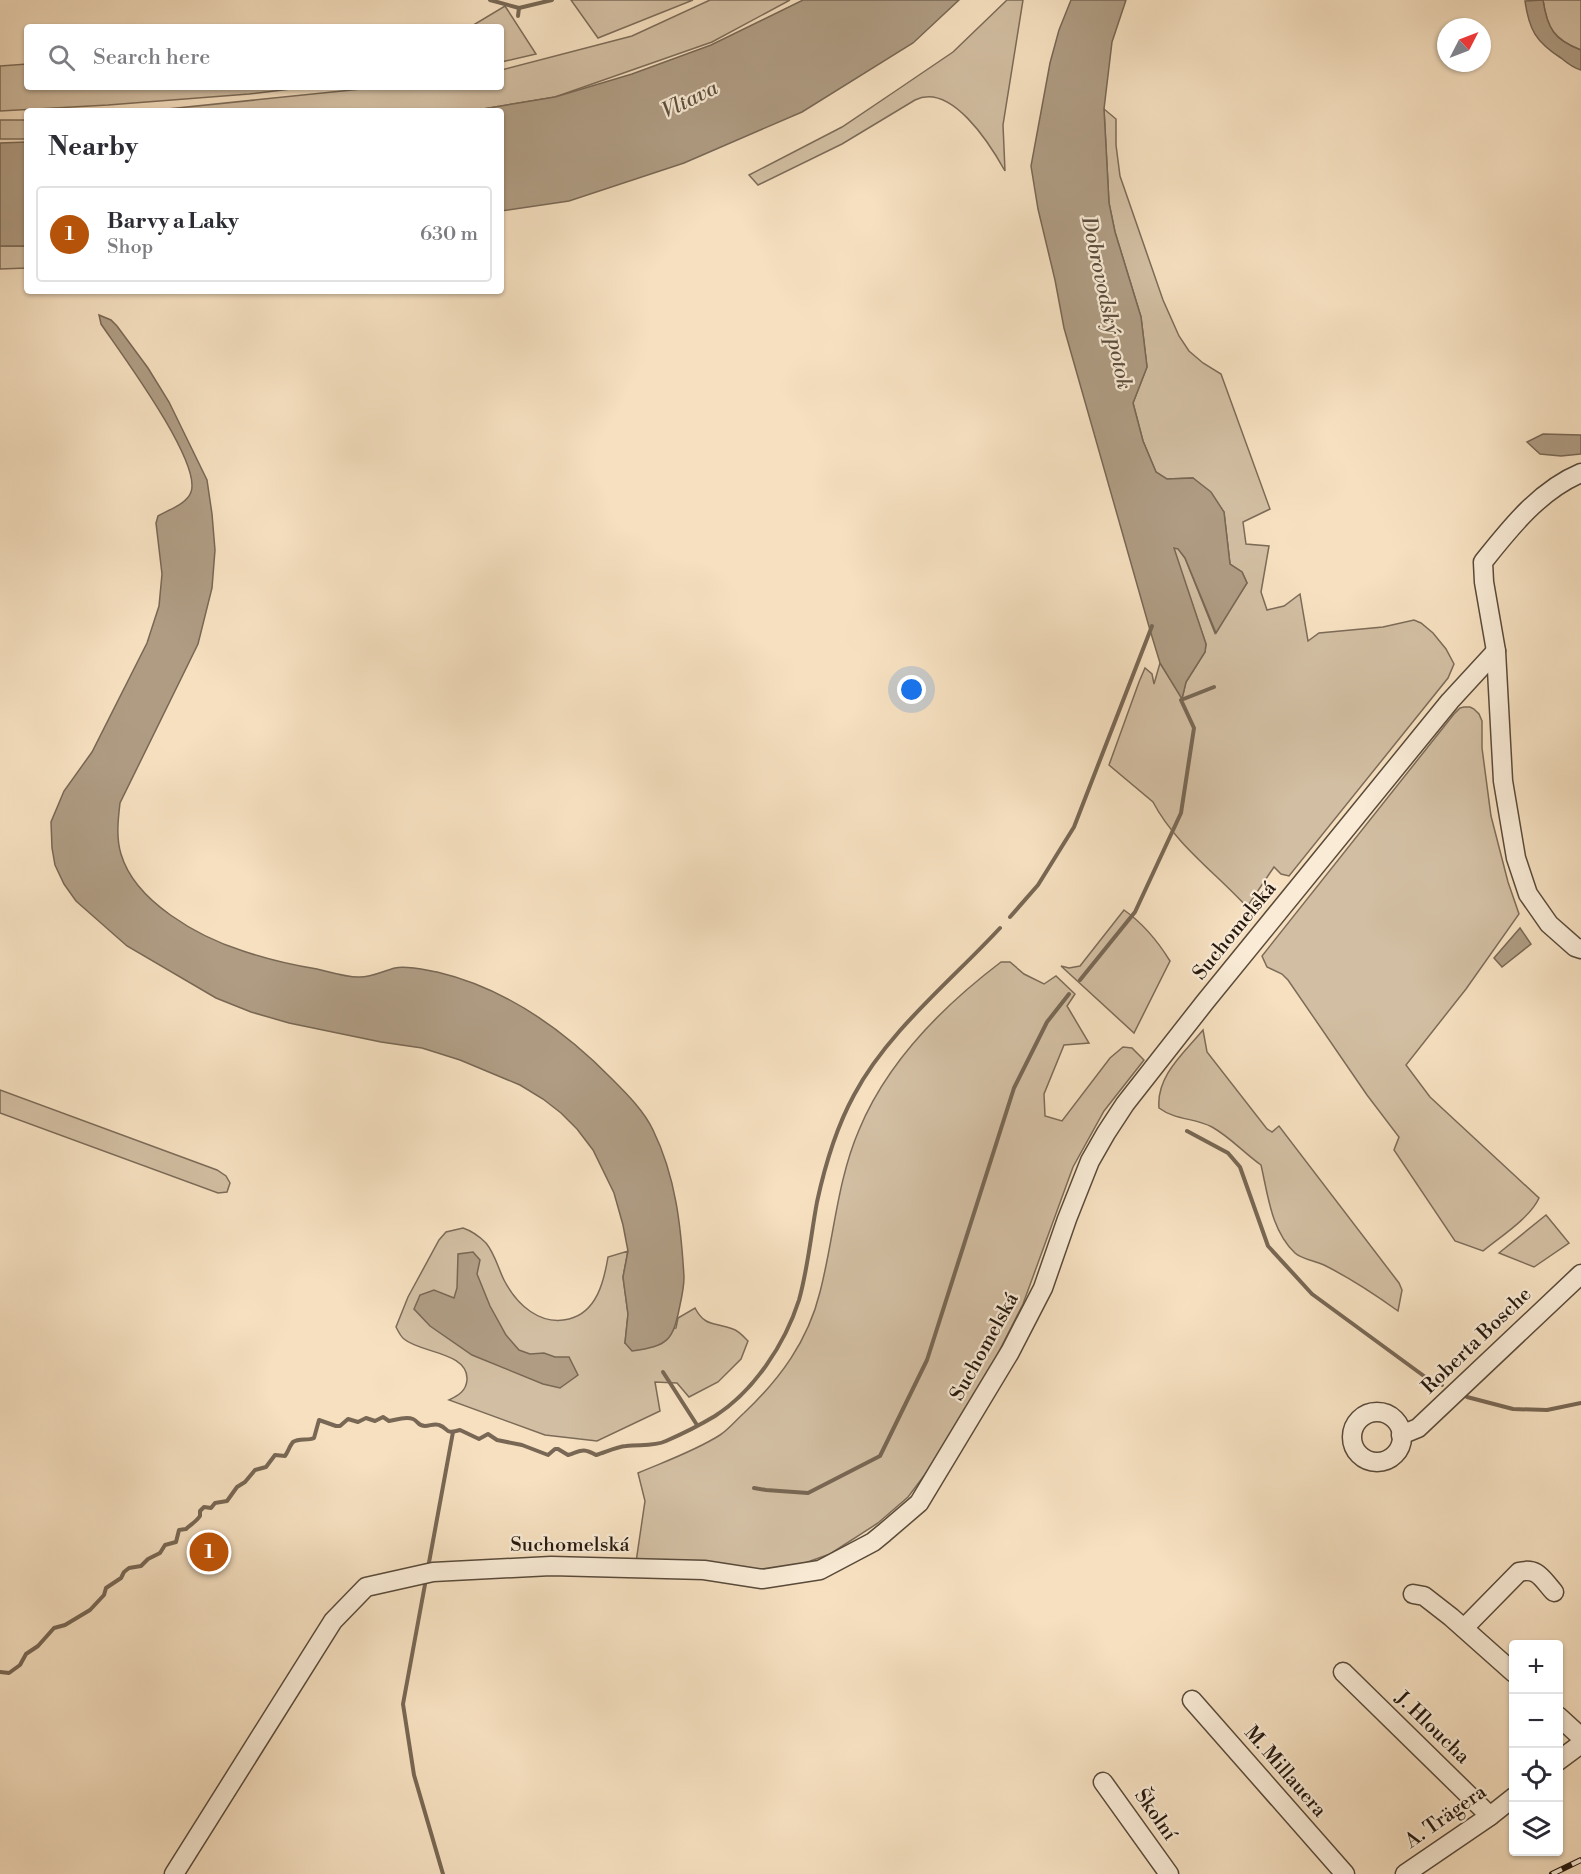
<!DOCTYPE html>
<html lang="en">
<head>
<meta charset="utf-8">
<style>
  :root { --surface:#fff; --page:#f2f2f3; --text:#2b2b33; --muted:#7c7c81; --line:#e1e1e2; --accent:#b45309 }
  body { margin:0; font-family:"Libre Bodoni",serif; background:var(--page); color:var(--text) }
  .controls { position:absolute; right:18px; bottom:18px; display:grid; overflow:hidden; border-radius:6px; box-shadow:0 2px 4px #0004 }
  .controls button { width:54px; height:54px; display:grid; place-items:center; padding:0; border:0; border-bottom:2px solid var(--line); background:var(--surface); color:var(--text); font:30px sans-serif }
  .compass { position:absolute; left:1437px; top:18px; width:54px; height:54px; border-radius:50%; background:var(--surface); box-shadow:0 2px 4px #0004; rotate:48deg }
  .you { position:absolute; left:912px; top:690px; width:21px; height:21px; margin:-15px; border:4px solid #fff; border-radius:50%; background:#1a73e8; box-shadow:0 0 0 9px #1a73e833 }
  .badge { display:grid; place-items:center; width:39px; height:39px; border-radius:50%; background:var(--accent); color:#fff; font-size:20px; font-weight:700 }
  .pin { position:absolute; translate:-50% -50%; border:3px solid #fff; box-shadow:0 2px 6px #0006 }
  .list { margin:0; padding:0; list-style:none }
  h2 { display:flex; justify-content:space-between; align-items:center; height:78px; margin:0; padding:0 24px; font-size:26px }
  h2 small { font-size:20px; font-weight:400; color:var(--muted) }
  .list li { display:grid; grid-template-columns:39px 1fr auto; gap:18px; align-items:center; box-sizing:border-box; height:96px; margin:0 12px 12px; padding:0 12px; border:2px solid var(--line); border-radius:6px }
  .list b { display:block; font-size:22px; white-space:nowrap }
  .list p { margin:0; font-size:20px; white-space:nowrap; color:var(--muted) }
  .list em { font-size:20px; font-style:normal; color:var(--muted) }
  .icon { flex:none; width:33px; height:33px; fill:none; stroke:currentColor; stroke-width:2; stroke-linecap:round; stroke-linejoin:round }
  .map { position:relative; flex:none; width:1581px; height:1874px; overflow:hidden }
  .search { position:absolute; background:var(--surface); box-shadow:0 2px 4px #0004; left:24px; top:24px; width:480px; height:66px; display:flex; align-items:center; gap:15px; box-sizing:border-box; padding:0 21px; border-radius:6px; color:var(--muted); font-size:22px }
  .panel { position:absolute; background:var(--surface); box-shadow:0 2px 4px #0004; left:24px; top:108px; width:480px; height:186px; border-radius:6px }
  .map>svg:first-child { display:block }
  .green { fill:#d2bea2; stroke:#7c6b58; stroke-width:1.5 }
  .water { fill:#af9c83; stroke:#786754; stroke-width:1.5 }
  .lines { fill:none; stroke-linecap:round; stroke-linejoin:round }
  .stream { stroke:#786754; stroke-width:4 }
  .minor-casing { stroke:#594a3a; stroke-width:21 }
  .minor { stroke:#f9ebd6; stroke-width:18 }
  .rail-casing { stroke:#25180e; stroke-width:6 }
  .rail { stroke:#f9ebd6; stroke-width:4; stroke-dasharray:11; stroke-linecap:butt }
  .labels { text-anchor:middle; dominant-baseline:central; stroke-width:4.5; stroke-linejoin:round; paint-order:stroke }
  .street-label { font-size:20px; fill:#25180e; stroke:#f9ebd6 }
  .water-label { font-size:21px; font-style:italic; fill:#5c4d3d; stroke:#f9ebd6 }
</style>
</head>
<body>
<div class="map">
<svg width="1581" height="1874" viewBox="0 0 1581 1874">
  <rect width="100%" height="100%" fill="#f6e0c0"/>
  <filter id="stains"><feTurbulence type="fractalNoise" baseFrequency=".00333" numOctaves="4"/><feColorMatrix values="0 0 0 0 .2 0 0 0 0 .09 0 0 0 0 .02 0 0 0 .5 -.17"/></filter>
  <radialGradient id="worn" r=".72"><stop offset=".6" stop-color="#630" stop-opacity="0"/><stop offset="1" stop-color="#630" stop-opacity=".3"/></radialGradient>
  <g class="green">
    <path d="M 571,0 L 693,0 L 598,38 Z"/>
    <path d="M 710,0 L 790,0 L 712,42 L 555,97 L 471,111 L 148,111 L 381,87 L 501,87 L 501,70 L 632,36 Z"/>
    <path d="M 1007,0 L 1023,0 L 1003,125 L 1005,171 C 990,144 951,82 915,100 L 842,144 L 758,185 L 749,175 L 842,127 L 897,90 L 953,52 Z"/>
    <path d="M 1543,0 L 1581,0 L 1581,50 C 1554,40 1547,28 1543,0 Z"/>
    <path d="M 505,6 L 536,54 L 501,62 L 501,27 L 470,27 Z"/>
    <path d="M 27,64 L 27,87 L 307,87 L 249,94 L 108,105 L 0,111 L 0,66 Z"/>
    <path d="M 1104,109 L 1116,119 L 1116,145 L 1120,176 L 1163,300 L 1179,336 L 1189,351 L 1203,363 L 1221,374 L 1270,509 L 1243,522 L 1246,544 L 1269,546 L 1261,592 L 1267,610 L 1284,606 L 1300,594 L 1308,641 L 1319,633 L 1383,627 L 1414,620 L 1421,623 L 1433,633 L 1446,649 L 1454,664 L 1448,678 L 1289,876 L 1281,874 L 1274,867 L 1247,907 C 1216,873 1175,844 1153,802 L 1109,765 L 1139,682 L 1145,668 L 1152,674 L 1154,684 L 1160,663 L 1182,698 L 1186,682 L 1205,652 L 1206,644 L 1173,548 L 1178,548 L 1185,558 L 1215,633 L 1247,583 L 1242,572 L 1230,564 L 1224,512 L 1193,478 L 1166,479 L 1156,472 L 1143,441 L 1133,403 L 1147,367 L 1141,317 L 1115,232 L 1109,203 Z"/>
    <rect x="0" y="120" width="27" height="19"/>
    <path d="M 0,246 L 27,246 L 27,268 L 0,269 Z"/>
    <path d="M 1464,707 L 1470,707 L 1474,709 L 1479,714 L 1482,721 L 1482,748 L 1491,816 L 1508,882 L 1519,914 L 1466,989 L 1406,1065 L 1430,1097 L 1539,1198 C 1530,1218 1500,1237 1483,1251 L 1455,1241 L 1394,1150 L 1399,1137 L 1367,1095 L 1288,980 L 1282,974 L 1267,967 L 1262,956 L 1454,714 L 1460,708 Z"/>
    <path d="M 1124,910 C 1144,924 1157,940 1170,961 L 1134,1033 L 1061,966 L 1069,968 L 1080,966 Z"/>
    <path d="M 1001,962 L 1010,962 L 1024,974 L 1044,984 L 1056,976 L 1075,994 L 1067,1006 L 1089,1043 L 1064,1045 L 1044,1094 L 1045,1116 L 1062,1121 L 1110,1058 L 1123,1047 L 1132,1048 L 1144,1060 L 1104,1111 L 1073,1167 L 1023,1304 L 979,1391 L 945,1448 L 908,1497 L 878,1523 L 830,1554 L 774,1574 L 636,1562 L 645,1501 L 638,1473 C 666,1461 695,1451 720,1435 C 729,1429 736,1420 744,1413 C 780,1379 808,1341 820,1292 C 834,1238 837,1181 859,1130 C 887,1062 943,1006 1001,962 Z"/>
    <path d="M 1203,1030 L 1207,1052 L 1267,1129 L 1272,1132 L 1279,1126 L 1399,1283 L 1402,1290 L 1398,1311 C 1373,1293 1352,1279 1324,1265 C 1316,1261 1301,1259 1295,1253 C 1271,1230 1268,1195 1261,1165 C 1244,1153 1230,1137 1212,1127 C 1195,1118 1175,1120 1159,1108 C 1156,1076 1184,1053 1203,1030 Z"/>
    <path d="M 0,1090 L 217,1170 L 226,1176 L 230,1183 L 227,1192 L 218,1193 L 0,1113 Z"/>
    <path d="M 1546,1215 L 1569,1243 L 1534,1267 L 1499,1253 Z"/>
    <path d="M 463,1228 C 472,1231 479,1236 486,1243 C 495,1254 498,1268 504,1280 C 517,1305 540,1326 569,1319 C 597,1312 604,1281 608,1257 L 628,1251 L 623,1277 L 628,1314 L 625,1343 L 676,1328 L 678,1318 L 695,1308 C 705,1327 714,1322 733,1329 C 739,1331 744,1337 748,1341 L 741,1359 L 718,1382 L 689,1397 L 677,1383 L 655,1382 L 660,1411 L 597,1441 L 545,1435 L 449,1400 C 459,1395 466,1391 467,1380 C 469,1352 420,1353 404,1339 C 401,1337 398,1331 396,1327 L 408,1297 L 439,1240 L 446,1232 Z"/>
  </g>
  <g class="water">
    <path d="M 803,0 L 959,0 L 913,43 L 802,112 L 684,163 L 569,201 L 501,211 L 501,111 L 471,111 L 555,97 L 632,74 L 711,45 Z"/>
    <path d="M 1071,0 L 1126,0 L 1112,42 L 1104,109 L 1109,203 L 1115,232 L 1141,317 L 1147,367 L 1133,403 L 1143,441 L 1156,472 L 1167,479 L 1193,478 L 1211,492 L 1224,512 L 1230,564 L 1242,572 L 1247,583 L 1216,633 L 1185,558 L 1178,549 L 1174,548 L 1206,644 L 1205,652 L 1186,682 L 1182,699 L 1160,663 L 1150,630 L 1064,328 L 1055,280 L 1038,209 L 1031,166 L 1050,63 L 1059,30 Z"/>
    <path d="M 1543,0 C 1547,28 1554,40 1581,50 L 1581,70 C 1573,68 1567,63 1561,58 C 1536,42 1529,30 1525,1 Z"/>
    <path d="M 27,142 L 27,246 L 0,246 L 0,143 Z"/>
    <path d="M 99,315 L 111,320 L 117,326 L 148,368 L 169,402 L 207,480 L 212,514 L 215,550 L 212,588 L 198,644 L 120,803 C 118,820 116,838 121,854 C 135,902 199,937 243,951 C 267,959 292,965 317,969 C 330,972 345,977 358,977 C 370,978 383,971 395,968 C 406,965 425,970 437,972 C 505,988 564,1030 612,1079 C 627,1094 644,1111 653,1130 C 676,1177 681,1227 684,1277 C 684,1287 682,1296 680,1305 C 673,1341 668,1346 632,1351 L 625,1343 L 628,1314 L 623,1277 L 628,1251 L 623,1225 L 614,1193 L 593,1150 L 577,1129 L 561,1113 L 543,1099 L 520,1085 L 460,1060 L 422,1048 L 381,1042 L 289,1023 L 251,1012 L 216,998 L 127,946 L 76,901 L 64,884 L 55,865 L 52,848 L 51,822 L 64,791 L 92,752 L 147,643 L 159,606 L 162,574 L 156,523 L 158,516 C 168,510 187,504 191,492 C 202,462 120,352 101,324 Z"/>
    <path d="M 1543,434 L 1581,435 L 1581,454 L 1561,456 L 1540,454 L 1527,442 Z"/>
    <path d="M 1520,928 L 1531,944 L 1502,967 L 1494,958 Z"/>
    <path d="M 473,1252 L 480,1260 L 477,1274 L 490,1306 L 506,1335 L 519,1350 L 530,1354 L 544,1353 L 555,1357 L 569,1357 L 578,1375 L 560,1388 L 543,1384 L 472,1355 L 430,1326 L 414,1309 L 420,1295 L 434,1290 L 454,1298 L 457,1288 L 458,1254 Z"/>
  </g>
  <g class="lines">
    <g class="stream">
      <path d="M 490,0 L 519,8 L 552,0"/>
      <path d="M 518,16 L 519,8"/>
      <path d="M 1010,917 L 1038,885 L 1074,827 L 1152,626"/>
      <path d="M 1080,980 L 1135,912 L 1181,813 L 1194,728 L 1181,700 L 1214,687"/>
      <path d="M 1187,1131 L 1228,1153 L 1240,1167 L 1268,1246 L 1312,1294 L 1428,1379 L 1442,1385"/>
      <path d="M 663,1372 L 697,1425"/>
      <path d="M 1467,1397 L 1513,1409 L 1547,1410 L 1581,1403"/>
      <path d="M 754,1488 L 766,1490 L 808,1493 L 880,1456 L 927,1360 L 1014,1088 L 1047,1022 L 1069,994"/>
      <path d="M 428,1568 L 453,1432"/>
      <path d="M 426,1579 L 403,1704 L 414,1775 L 443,1874"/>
      <path d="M 0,1672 L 9,1673 L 20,1665 L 26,1654 L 38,1646 L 54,1628 L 65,1625 L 90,1610 L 104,1595 L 106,1588 L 121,1578 L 124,1572 L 129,1568 L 141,1566 L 148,1559 L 160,1553 L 165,1545 L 176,1542 L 179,1530 L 186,1529 C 190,1525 196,1522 200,1516 L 200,1511 L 204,1507 L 211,1508 L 215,1503 L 227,1501 L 237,1487 L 245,1482 L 255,1470 L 266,1467 L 275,1455 L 285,1456 C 288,1452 290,1445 293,1442 C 299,1438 308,1441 314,1438 L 319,1420 L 336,1426 L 340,1426 L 348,1419 L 358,1422 L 366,1418 L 375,1421 L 383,1417 L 389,1421 C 396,1420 405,1416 413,1419 C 418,1421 418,1426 425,1426 C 430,1426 434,1423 439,1425 C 449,1428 444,1435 460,1430 L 479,1439 L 488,1434 L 497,1440 L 522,1445 L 548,1455 L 555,1449 L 558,1449 L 568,1455 C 581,1451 582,1447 596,1455 C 606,1452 616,1447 626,1446 C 640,1444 653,1447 666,1441 C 682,1434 700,1425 715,1416 C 754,1391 785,1344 799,1300 C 808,1268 811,1234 817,1202 C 825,1165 836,1128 854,1095 C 888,1031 951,981 1000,928"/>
    </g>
    <defs>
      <g id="minor">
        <path d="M 1581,473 C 1540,490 1510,528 1483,562 L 1484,582 L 1496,651 L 1503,781 L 1516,858 L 1528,894 L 1549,924 L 1575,947 L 1581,949"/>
        <circle cx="1377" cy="1437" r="25"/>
        <path d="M 1401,1435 L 1418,1428 L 1581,1274"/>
        <path d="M 1413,1594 L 1424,1596 L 1451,1617 L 1514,1673"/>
        <path d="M 1464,1628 L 1519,1572 C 1538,1567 1542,1579 1554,1592"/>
        <path d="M 1343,1672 L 1490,1816"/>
        <path d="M 1192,1700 L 1345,1874"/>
        <path d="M 1558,1716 L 1581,1737"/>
        <path d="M 1558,1761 L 1581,1744"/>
        <path d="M 1103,1782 L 1169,1874"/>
        <path d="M 174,1874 L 333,1621 L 366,1587 L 433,1572 L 551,1566 L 704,1570 L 762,1579 L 820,1570 L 873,1542 L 884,1533 L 919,1503 L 1010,1352 L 1043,1288 L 1067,1219 L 1090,1161 L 1106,1133 L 1125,1104 L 1205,1002 L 1450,701 L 1496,651"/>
        <path d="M 1405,1874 L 1490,1816 L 1514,1797"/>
      </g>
    </defs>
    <use href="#minor" class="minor-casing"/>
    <use href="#minor" class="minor"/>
    <defs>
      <path id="rail" d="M 1552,1874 L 1581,1860"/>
    </defs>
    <use href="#rail" class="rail-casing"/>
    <use href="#rail" class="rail"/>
  </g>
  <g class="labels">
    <g class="street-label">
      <text transform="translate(1235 931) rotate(-51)">Suchomelská</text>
      <text transform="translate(1477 1341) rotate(-44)">Roberta Bosche</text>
      <text transform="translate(985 1347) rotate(-61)">Suchomelská</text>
      <text x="570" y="1545">Suchomelská</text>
      <text transform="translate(1432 1728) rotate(44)">J. Hloucha</text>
      <text transform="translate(1285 1772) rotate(49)">M. Millauera</text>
      <text transform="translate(1155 1815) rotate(55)">Školní</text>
      <text transform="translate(1446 1817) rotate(-35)">A. Trägera</text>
    </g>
    <g class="water-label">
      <text transform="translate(690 100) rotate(-26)">Vltava</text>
      <text transform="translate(1106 303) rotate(78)">Dobrovodský potok</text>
    </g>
  </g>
  <rect width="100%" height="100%" filter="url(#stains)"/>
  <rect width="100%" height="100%" fill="url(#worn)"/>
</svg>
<div class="controls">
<button>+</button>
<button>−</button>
<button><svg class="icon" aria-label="locate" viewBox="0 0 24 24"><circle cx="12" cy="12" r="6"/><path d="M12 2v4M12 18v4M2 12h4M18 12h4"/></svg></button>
<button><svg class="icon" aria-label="layers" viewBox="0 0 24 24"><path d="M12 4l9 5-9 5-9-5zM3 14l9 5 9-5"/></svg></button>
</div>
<svg class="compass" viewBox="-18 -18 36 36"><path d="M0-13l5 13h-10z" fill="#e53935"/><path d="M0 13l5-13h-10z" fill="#7c7c81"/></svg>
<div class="you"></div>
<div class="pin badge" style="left:209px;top:1552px">1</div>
<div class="search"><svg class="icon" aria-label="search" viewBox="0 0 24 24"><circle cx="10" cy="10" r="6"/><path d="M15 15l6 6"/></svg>Search here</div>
<section class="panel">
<h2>Nearby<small></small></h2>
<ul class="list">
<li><span class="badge">1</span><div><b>Barvy a Laky</b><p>Shop</p></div><em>630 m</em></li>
</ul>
</section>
</div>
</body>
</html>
